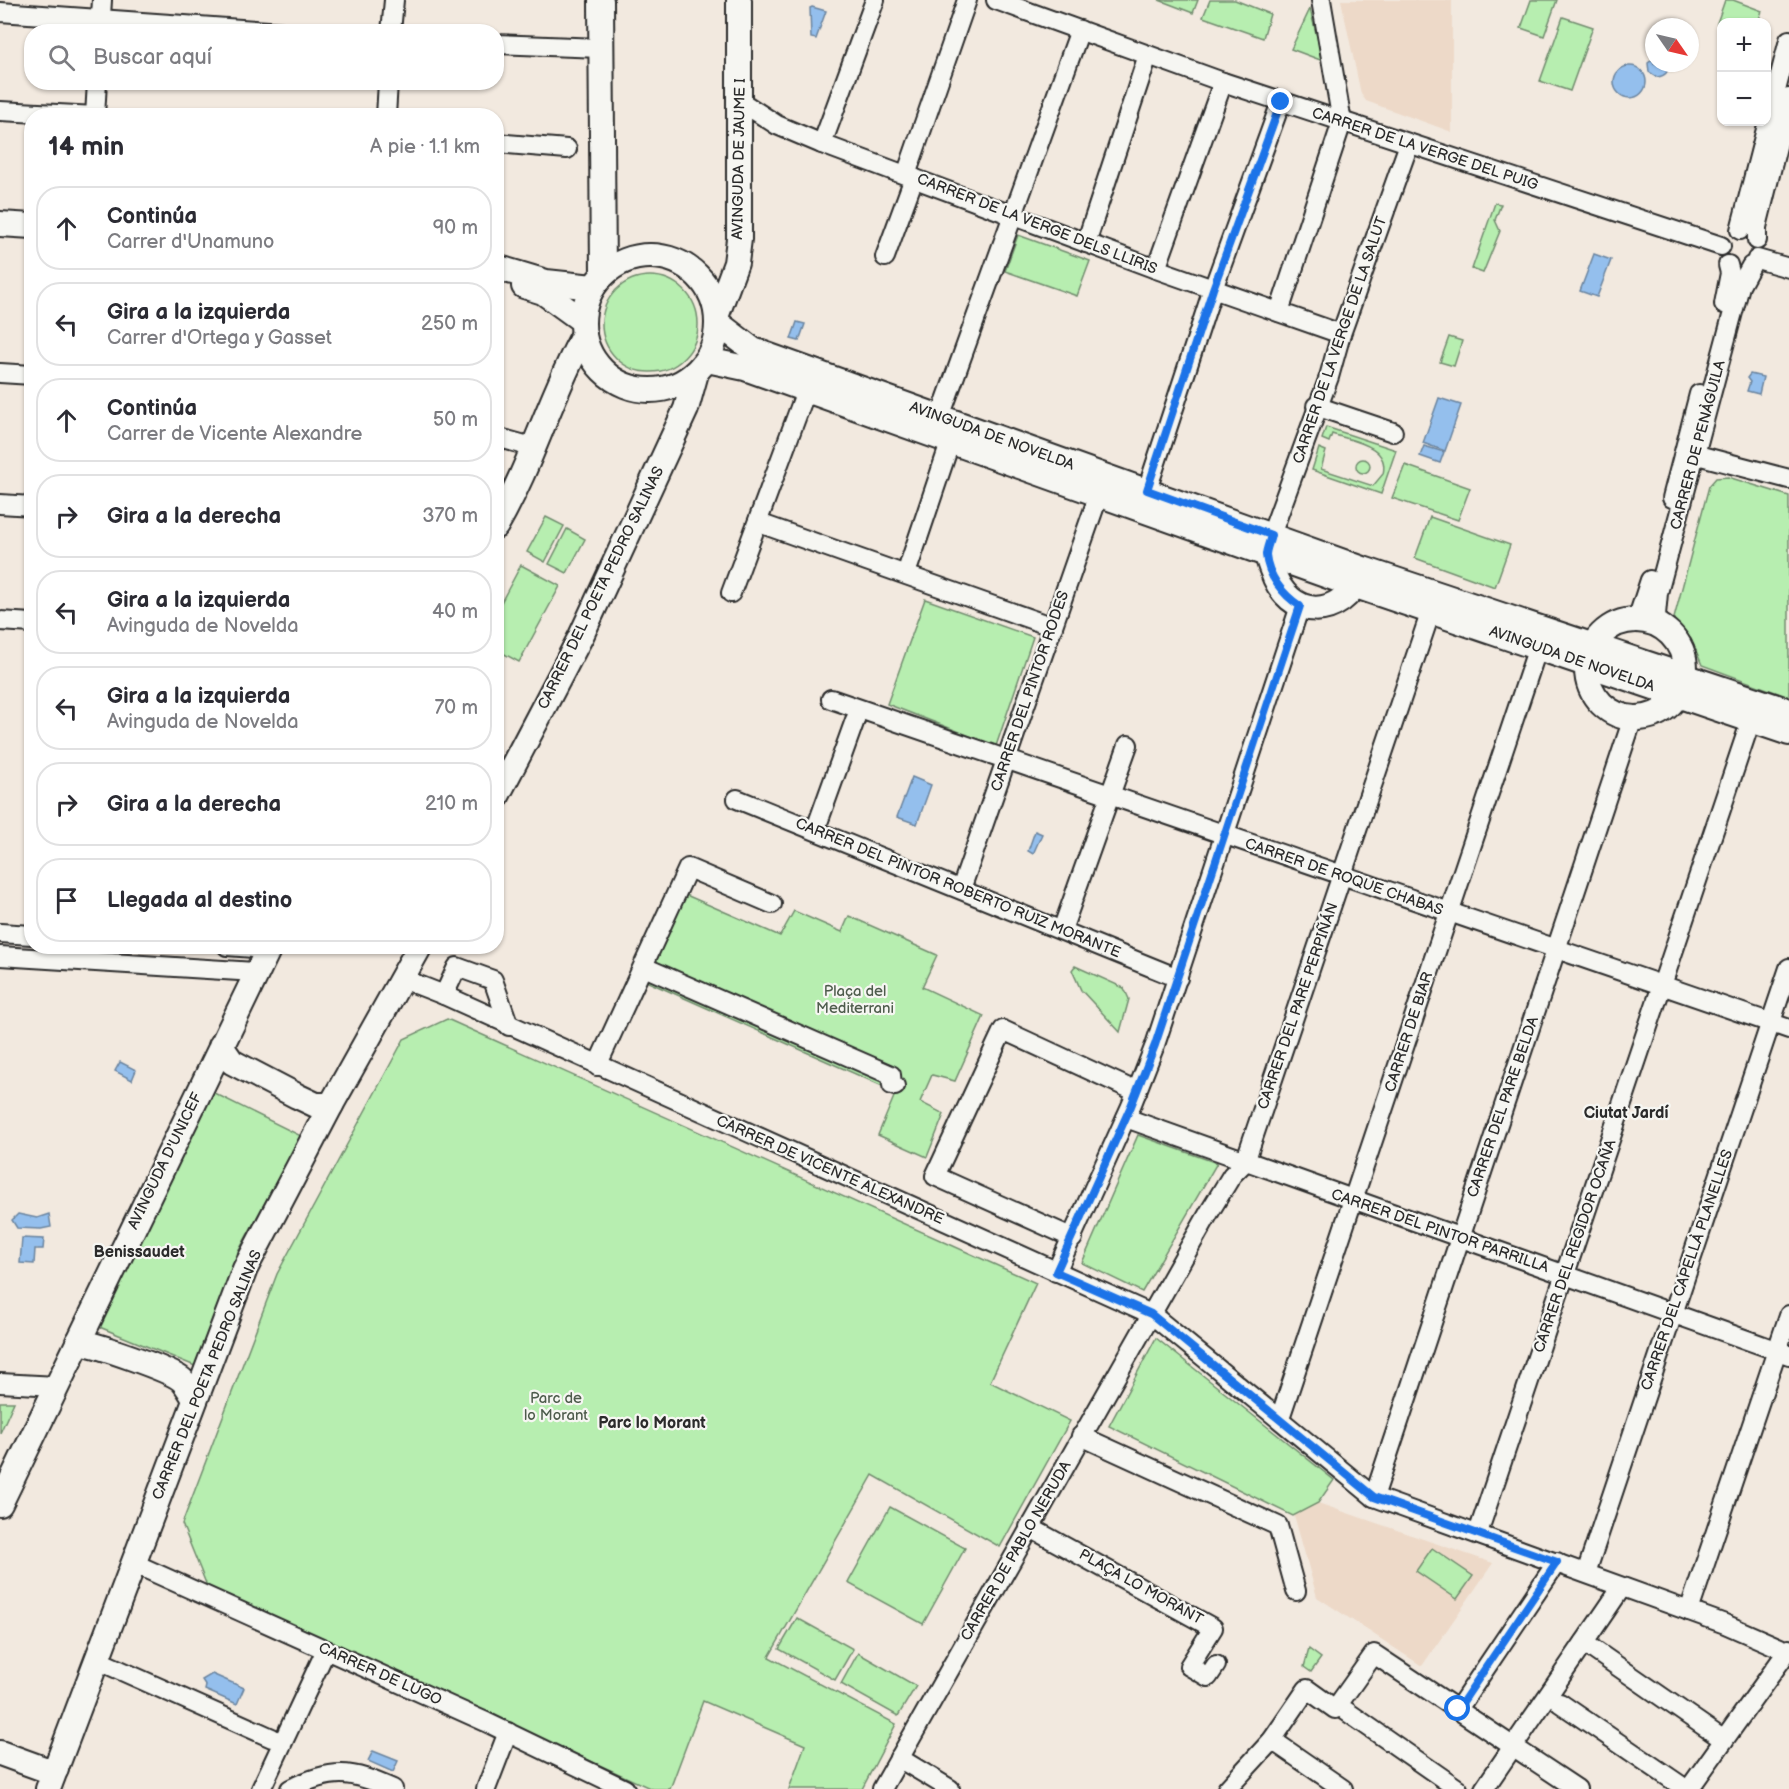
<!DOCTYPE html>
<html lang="es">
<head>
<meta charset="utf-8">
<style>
  :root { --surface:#fff; --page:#f2f2f3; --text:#2b2b33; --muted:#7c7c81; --line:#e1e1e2 }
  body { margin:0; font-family:"Balsamiq Sans",sans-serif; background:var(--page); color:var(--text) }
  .controls { position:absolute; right:18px; top:18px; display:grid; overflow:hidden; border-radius:12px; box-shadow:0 2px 4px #0004 }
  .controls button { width:54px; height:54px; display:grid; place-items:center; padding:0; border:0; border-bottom:2px solid var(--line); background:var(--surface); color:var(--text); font:30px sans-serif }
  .compass { position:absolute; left:1645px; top:18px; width:54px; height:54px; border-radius:50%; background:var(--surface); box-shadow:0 2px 4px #0004; rotate:124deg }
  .stop { position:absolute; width:18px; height:18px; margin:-14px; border:4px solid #1a73e8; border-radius:50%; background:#fff }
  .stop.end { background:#1a73e8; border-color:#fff; box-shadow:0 2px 6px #0008 }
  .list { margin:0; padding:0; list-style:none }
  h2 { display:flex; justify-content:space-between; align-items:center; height:78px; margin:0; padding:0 24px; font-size:26px }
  h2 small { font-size:20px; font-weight:400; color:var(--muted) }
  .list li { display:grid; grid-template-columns:39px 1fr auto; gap:18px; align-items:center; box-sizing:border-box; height:84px; margin:0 12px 12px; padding:0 12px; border:2px solid var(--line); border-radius:24px }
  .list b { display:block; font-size:22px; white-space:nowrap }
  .list p { margin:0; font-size:20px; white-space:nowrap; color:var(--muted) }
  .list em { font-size:20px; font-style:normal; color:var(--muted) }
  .icon { flex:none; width:33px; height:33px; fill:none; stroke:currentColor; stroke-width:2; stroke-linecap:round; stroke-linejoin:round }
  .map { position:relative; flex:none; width:1789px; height:1789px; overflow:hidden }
  .search { position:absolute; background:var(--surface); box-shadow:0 2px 4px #0004; left:24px; top:24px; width:480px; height:66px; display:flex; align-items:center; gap:15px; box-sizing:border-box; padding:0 21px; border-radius:24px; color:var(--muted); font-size:22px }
  .panel { position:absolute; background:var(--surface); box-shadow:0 2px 4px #0004; left:24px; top:108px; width:480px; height:846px; border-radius:24px }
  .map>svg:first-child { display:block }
  .built { fill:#edd9c8 }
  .green { fill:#b7eeb0; stroke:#718c6e; stroke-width:1.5 }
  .water { fill:#94bfed; stroke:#6a849f; stroke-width:1.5 }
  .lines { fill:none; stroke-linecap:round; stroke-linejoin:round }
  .minor-casing { stroke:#2b2b2b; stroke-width:22 }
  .major-casing { stroke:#2b2b2b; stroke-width:28 }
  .minor { stroke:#f6f6f2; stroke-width:18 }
  .major { stroke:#f6f6f2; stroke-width:24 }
  .route { stroke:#1a73e8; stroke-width:8 }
  .labels { text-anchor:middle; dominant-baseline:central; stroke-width:4.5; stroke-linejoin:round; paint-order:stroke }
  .street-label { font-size:15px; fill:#2b2b2b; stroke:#f6f6f2 }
  .park-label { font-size:15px; fill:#4e5c4c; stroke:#f6f6f2 }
  .neighbourhood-label { font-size:16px; font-weight:bold; fill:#2b2b2b; stroke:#f6f6f2 }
</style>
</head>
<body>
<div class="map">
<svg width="1789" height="1789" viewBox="0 0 1789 1789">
  <rect width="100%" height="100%" fill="#f2e9df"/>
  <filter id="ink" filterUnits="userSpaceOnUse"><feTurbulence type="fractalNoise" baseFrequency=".0167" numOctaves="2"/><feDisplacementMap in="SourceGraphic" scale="12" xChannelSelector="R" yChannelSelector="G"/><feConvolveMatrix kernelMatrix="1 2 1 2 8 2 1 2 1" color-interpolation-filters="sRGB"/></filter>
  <g filter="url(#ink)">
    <g class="built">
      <path d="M 1341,0 L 1452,0 L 1452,132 L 1366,101 L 1361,94 Z"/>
      <path d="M 1318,1503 L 1493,1563 L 1422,1666 L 1317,1597 L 1294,1515 Z"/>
    </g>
    <g class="green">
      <path d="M 1159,0 L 1198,0 L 1193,13 Z"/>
      <path d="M 1210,0 L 1235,0 L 1270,14 L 1263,38 L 1203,17 Z"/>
      <path d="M 1531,0 L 1557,0 L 1544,36 L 1521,28 Z"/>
      <path d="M 1725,0 L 1733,0 L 1762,11 L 1758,22 L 1717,23 Z"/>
      <path d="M 1310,9 L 1323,61 L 1291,49 Z"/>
      <path d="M 1563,17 L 1593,27 L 1570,91 L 1540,81 Z"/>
      <path d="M 1495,203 L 1501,204 L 1495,220 L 1500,231 L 1483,273 L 1472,269 Z"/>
      <path d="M 1018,235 L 1090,261 L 1077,296 L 1005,271 Z"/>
      <circle cx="650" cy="324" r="48"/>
      <path d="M 1449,337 L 1462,341 L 1454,366 L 1440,362 Z"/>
      <path d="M 1326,427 L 1396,450 L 1381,494 L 1312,470 L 1319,448 L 1326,451 L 1321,469 L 1373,486 L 1383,474 C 1390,445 1352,441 1332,434 L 1329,442 L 1322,439 Z"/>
      <circle cx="1363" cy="466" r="7"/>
      <path d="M 1405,465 L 1470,488 L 1458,520 L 1392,498 Z"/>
      <path d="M 1728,477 L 1789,496 L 1789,697 L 1702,665 L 1691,639 L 1673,622 L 1709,486 L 1716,478 Z"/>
      <path d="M 546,517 L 564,526 L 545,562 L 527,552 Z"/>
      <path d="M 1430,517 L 1510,545 L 1495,587 L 1415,558 Z"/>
      <path d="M 567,529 L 585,539 L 567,573 L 549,564 Z"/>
      <path d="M 521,565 L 560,586 L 519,662 L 497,650 L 497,610 Z"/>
      <path d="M 925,599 L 1033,637 L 996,746 L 887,704 Z"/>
      <path d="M 686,895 L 780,936 L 794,911 L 842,932 L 849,916 L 937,955 L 922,987 L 984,1016 L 955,1081 L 932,1075 L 920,1102 L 944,1114 L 927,1157 L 878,1135 L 896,1092 L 646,981 Z"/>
      <path d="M 1075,966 L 1124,988 L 1129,999 L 1120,1032 L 1081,990 L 1072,970 Z"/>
      <path d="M 447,1019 L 1036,1283 L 990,1382 L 1070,1421 L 1000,1547 L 873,1475 L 769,1657 L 896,1724 L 862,1789 L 789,1789 L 805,1745 L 703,1701 L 670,1789 L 652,1789 L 207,1586 L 182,1524 L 277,1274 L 404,1039 Z"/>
      <path d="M 212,1092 L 301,1136 L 238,1252 L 195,1366 L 97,1326 Z"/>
      <path d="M 1138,1135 L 1217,1163 L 1142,1292 L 1082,1263 Z"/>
      <path d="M 1156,1338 L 1334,1480 L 1318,1503 L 1293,1516 L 1109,1426 Z"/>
      <path d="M 0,1402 L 14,1402 L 0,1433 Z"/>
      <path d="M 890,1507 L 965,1548 L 923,1624 L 848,1583 Z"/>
      <path d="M 1432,1548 L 1473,1576 L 1457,1599 L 1416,1571 Z"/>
      <path d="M 797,1618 L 853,1649 L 835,1680 L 779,1649 Z"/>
      <path d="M 1309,1649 L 1321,1658 L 1311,1672 L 1304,1667 Z"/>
      <path d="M 858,1653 L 916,1686 L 898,1716 L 841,1684 Z"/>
    </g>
    <g class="water">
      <path d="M 812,7 L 826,11 L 816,39 L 811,38 L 810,8 Z"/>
      <path d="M 1654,58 L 1654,63 L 1667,63 C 1670,72 1665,76 1657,77 L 1649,72 L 1648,63 Z"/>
      <circle cx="1630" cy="82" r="16"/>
      <path d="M 1594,254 L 1611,260 L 1597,297 L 1580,291 Z"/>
      <path d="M 797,322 L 805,324 L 799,341 L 791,339 Z"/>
      <path d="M 1750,374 L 1763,377 L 1759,394 L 1747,391 L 1750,382 L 1747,378 Z"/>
      <path d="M 1439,398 L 1461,405 L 1445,451 L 1423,443 Z"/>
      <path d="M 1424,446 L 1444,452 L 1440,463 L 1420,456 Z"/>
      <path d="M 912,777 L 931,785 L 917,824 L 897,817 Z"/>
      <path d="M 1035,831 L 1042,834 L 1033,854 L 1028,851 Z"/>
      <path d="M 120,1062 L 136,1070 L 132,1080 L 115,1071 Z"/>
      <path d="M 18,1214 L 37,1218 L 49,1214 L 51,1227 L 41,1229 L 17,1228 L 12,1220 Z"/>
      <path d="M 22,1238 L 44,1239 L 43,1249 L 35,1249 L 34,1264 L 20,1263 Z"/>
      <path d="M 212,1674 L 244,1688 L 237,1704 L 205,1690 L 206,1686 L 202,1680 Z"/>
      <path d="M 373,1751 L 398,1761 L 393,1772 L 368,1761 Z"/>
    </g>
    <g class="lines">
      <defs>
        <g id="minor">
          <path d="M 996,0 L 1223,82 L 1721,246"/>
          <path d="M 0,12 L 283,32"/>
          <path d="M 100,32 L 102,0"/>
          <path d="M 391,32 L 394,0"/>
          <path d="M 496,44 L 601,48"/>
          <path d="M 740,101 L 777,125 L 822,144 L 1156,269 L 1341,334"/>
          <path d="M 0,111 L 96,116"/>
          <path d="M 95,116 L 97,82"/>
          <path d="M 386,116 L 388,82"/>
          <path d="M 496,143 L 567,149"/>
          <path d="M 822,144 L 875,0"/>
          <path d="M 906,175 L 967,0"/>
          <path d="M 1740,230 L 1789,40"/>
          <path d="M 1757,240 L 1757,227 L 1789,98"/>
          <path d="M 1086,243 L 1148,55"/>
          <path d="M 885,257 L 914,178"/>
          <path d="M 1757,259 L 1789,268"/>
          <path d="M 1156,269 L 1223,82"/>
          <path d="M 1724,304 L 1730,273 L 1728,265"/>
          <path d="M 1279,312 L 1342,122 L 1321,0"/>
          <path d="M 0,373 L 32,375"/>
          <path d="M 1316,406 L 1393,432"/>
          <path d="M 940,417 L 1080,30"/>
          <path d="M 496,437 L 536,448"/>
          <path d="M 1686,452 L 1789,479"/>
          <path d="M 1147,490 L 1213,289 L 1281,102"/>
          <path d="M 1672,498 L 1699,394"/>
          <path d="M 0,504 L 32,506"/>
          <path d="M 759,523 L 1053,627"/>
          <path d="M 1271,535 L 1329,377 L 1341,334 L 1409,144"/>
          <path d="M 909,565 L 947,452"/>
          <path d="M 731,593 L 806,391"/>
          <path d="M 1637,620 L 1650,580"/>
          <path d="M 0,621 L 32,623"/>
          <path d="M 1661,626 L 1656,615 L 1658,593 L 1740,286 L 1751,266"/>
          <path d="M 831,699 L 1789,1029"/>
          <path d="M 737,799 L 1178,978"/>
          <path d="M 819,820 L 855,720"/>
          <path d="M 961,889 L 1099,494"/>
          <path d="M 1062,930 L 1128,745"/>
          <path d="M 0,933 L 32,935"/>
          <path d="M 227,946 L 268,949"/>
          <path d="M 0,956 L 255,972"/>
          <path d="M 651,970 L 891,1075 L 892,1085 L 895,1086"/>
          <path d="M 403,979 L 444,995 L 1151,1314 L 1374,1497 L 1725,1624 L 1787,1651"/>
          <path d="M 444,995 L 457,967 L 493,980 L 509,1026"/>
          <path d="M 597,1066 L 688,868 L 772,904"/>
          <path d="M 1126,1118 L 1789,1355"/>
          <path d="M 1073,1238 L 935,1176 L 1003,1030 L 1137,1092"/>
          <path d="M 1056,1272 L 1131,1106 L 1155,1045 L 1300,606"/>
          <path d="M 0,1383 L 57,1386"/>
          <path d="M 1280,1418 L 1538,647"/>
          <path d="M 1081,1436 L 1278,1526 L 1296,1591"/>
          <path d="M 1374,1497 L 1633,718"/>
          <path d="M 1029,1527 L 1213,1628 L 1189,1666 L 1208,1677 L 1216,1665"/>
          <path d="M 1478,1533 L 1751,720"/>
          <path d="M 133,1563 L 486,1722 L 625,1789"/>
          <path d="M 1586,1573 L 1789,968"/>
          <path d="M 1689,1611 L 1789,1315"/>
          <path d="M 1584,1643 L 1724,1740"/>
          <path d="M 95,1659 L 272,1738"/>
          <path d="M 1560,1703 L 1680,1785"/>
          <path d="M 1458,1709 L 1557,1562"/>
          <path d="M 1346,1711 L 1458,1789"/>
          <path d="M 1272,1740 L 1343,1789"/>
          <path d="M 899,1758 L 950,1789"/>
          <path d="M 261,1789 L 326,1650"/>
          <path d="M 290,1789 C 332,1768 351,1770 393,1789"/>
          <path d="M 486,1789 L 508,1732"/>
          <path d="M 882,1789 L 1210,1211 L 1232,1175 L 1245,1162 L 1431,611"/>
          <path d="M 1227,1789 L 1272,1740 L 1307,1689 L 1335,1709 L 1374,1654 L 1577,1789"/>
          <path d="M 1484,1789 L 1622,1587"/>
          <path d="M 1689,1789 L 1789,1649"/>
        </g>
        <g id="major">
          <path d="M 601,0 L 603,275"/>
          <path d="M 0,224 L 32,226"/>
          <circle cx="650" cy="323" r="67"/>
          <path d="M 496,267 L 546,282 L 593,287"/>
          <path d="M 524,286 L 543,292 L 583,321"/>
          <path d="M 717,314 L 736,263 L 739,239 L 739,0"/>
          <path d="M 719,324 L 753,350 L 1363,569 L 1789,711"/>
          <path d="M 707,360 L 745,368 L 1356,586 L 1789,733"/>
          <path d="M 496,526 C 532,464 550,396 584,334"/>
          <path d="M 1269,543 C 1266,554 1268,560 1272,570 C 1289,621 1340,621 1362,573"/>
          <circle cx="1636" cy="669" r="49"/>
          <path d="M 496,798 L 581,636 L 686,409 L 696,373"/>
          <path d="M 221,1046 L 232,1062 L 297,1096 L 316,1105 L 331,1105"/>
          <path d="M 78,1342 C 93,1343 171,1370 182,1380 C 187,1385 191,1393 195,1399"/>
          <path d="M 0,1504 L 270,946"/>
          <path d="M 0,1753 L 44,1769 L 56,1769"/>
          <path d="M 48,1789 L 245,1269 L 331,1105 L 420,946"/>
        </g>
      </defs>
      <use href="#minor" class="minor-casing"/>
      <use href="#major" class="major-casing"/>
      <use href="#minor" class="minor"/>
      <use href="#major" class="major"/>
    </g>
  </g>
  <g class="lines" filter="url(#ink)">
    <path class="route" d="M 1281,102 L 1213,289 L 1147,490 L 1271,535 C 1270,541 1266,549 1266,555 C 1268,576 1283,595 1300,606 L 1155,1045 L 1131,1106 L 1056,1272 L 1151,1314 L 1374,1497 L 1557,1562 L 1458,1709"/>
  </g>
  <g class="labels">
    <g class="street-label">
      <text transform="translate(1425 149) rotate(18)">CARRER DE LA VERGE DEL PUIG</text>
      <text transform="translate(739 159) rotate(-89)">AVINGUDA DE JAUME I</text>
      <text transform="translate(1037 224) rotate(21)">CARRER DE LA VERGE DELS LLIRIS</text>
      <text transform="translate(1340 340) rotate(-71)">CARRER DE LA VERGE DE LA SALUT</text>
      <text transform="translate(992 436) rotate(20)">AVINGUDA DE NOVELDA</text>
      <text transform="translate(1698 445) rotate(-75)">CARRER DE PENÀGUILA</text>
      <text transform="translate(601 588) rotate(-64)">CARRER DEL POETA PEDRO SALINAS</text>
      <text transform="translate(1572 659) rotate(19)">AVINGUDA DE NOVELDA</text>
      <text transform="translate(1030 691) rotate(-71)">CARRER DEL PINTOR RODES</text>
      <text transform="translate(1344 877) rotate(19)">CARRER DE ROQUE CHABAS</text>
      <text transform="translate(958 888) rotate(22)">CARRER DEL PINTOR ROBERTO RUIZ MORANTE</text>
      <text transform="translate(1298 1006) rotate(-71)">CARRER DEL PARE PERPIÑÁN</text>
      <text transform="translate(1409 1032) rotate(-72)">CARRER DE BIAR</text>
      <text transform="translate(1503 1107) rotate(-71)">CARRER DEL PARE BELDA</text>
      <text transform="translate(165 1161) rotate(-64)">AVINGUDA D'UNICEF</text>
      <text transform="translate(830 1170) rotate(24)">CARRER DE VICENTE ALEXANDRE</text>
      <text transform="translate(1440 1231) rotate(19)">CARRER DEL PINTOR PARRILLA</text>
      <text transform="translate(1575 1246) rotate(-71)">CARRER DEL REGIDOR OCAÑA</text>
      <text transform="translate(1687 1270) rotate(-71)">CARRER DEL CAPELLÀ PLANELLES</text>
      <text transform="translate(207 1375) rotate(-68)">CARRER DEL POETA PEDRO SALINAS</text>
      <text transform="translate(1016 1551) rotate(-60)">CARRER DE PABLO NERUDA</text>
      <text transform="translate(1141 1587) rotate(29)">PLAÇA LO MORANT</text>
      <text transform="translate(380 1674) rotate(24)">CARRER DE LUGO</text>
    </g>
    <g class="park-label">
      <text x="855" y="991">Plaça del<tspan x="855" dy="17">Mediterrani</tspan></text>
      <text x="556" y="1398">Parc de<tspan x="556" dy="17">lo Morant</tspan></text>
    </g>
    <g class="neighbourhood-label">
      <text x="1626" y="1113">Ciutat Jardí</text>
      <text x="139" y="1252">Benissaudet</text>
      <text x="652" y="1423">Parc lo Morant</text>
    </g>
  </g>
</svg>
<div class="controls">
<button>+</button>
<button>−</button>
</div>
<svg class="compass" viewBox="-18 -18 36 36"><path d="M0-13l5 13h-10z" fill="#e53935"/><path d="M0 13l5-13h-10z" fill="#7c7c81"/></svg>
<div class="stop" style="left:1458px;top:1709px"></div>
<div class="stop end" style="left:1281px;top:102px"></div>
<div class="search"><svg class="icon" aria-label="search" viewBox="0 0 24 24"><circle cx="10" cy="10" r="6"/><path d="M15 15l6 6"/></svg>Buscar aquí</div>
<section class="panel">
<h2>14 min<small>A pie · 1.1 km</small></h2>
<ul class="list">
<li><svg class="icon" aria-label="ahead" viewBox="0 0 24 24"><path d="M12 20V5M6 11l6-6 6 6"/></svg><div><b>Continúa</b><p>Carrer d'Unamuno</p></div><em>90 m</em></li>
<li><svg class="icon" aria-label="left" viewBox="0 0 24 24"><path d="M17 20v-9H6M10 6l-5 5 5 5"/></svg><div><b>Gira a la izquierda</b><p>Carrer d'Ortega y Gasset</p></div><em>250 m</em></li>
<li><svg class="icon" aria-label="ahead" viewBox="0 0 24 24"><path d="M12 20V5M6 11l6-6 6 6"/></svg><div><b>Continúa</b><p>Carrer de Vicente Alexandre</p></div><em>50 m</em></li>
<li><svg class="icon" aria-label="right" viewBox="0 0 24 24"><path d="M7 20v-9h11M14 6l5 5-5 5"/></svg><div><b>Gira a la derecha</b></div><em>370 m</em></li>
<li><svg class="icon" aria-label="left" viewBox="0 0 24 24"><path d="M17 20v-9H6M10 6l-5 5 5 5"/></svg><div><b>Gira a la izquierda</b><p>Avinguda de Novelda</p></div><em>40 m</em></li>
<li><svg class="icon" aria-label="left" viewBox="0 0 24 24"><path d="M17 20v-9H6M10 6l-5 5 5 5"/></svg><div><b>Gira a la izquierda</b><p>Avinguda de Novelda</p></div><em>70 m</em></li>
<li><svg class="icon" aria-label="right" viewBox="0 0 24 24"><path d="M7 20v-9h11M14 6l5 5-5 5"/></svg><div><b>Gira a la derecha</b></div><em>210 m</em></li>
<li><svg class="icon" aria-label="arrive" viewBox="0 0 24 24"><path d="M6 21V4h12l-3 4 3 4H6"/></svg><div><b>Llegada al destino</b></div></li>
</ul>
</section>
</div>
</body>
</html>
